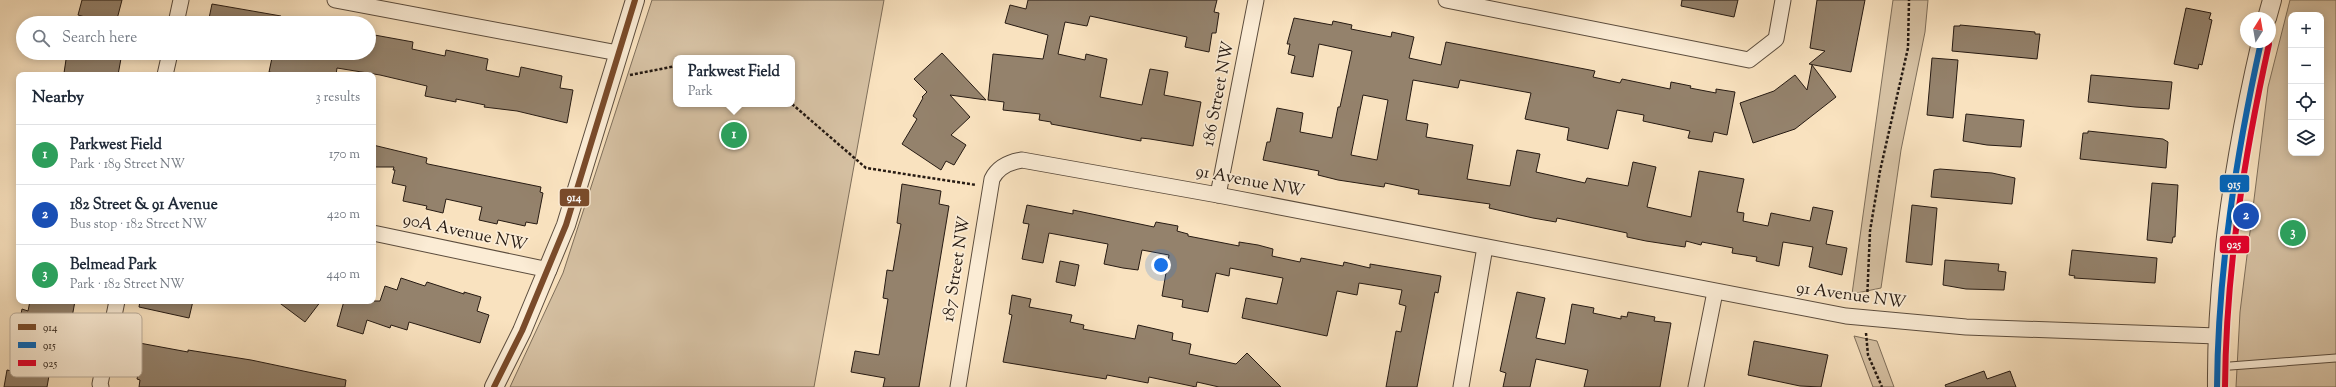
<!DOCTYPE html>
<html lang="en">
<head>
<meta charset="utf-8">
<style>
  :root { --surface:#fff; --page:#f2f2f3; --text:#1f2937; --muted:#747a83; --line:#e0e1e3; --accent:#d93025 }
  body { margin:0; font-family:"Sorts Mill Goudy",serif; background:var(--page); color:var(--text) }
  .controls { position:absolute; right:12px; top:12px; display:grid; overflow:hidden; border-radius:8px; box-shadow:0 2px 10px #0003 }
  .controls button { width:36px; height:36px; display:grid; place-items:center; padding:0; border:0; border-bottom:1px solid var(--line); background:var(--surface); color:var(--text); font:20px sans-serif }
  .compass { position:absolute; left:2240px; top:12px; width:36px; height:36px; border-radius:50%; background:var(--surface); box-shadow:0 2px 10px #0003; rotate:11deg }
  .you { position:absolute; left:1161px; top:265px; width:14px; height:14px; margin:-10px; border:3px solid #fff; border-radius:50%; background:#1a73e8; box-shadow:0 0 0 6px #1a73e833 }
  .badge { display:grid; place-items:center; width:26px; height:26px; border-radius:50%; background:var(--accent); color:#fff; font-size:13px; font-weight:700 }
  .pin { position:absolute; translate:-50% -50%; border:2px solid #fff; box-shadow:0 1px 4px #0006 }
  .popup { position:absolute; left:673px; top:55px; width:122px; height:52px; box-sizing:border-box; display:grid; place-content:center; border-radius:8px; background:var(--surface); filter:drop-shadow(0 1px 3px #0005); font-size:13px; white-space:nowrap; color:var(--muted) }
  .popup b { font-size:15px; color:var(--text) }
  .popup::after { content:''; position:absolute; left:50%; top:100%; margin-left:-8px; border:8px solid transparent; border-top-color:var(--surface) }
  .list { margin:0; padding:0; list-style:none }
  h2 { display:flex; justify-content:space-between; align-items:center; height:52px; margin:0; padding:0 16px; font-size:17px }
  h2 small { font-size:13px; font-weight:400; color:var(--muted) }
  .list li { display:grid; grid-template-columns:26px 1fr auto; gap:12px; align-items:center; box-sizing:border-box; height:60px; padding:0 16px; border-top:1px solid var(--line) }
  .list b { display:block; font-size:15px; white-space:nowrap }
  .list p { margin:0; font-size:13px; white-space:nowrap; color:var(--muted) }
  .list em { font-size:13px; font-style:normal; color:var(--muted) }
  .icon { flex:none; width:22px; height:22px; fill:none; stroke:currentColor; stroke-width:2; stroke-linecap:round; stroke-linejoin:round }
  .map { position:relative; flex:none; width:2336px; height:387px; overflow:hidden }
  .search { position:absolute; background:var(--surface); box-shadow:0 2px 10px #0003; left:16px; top:16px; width:360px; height:44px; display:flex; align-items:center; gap:10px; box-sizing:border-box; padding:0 14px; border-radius:22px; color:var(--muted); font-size:15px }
  .panel { position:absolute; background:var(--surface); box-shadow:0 2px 10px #0003; left:16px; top:72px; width:360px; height:232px; border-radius:8px }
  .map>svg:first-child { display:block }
  .green { fill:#d5c0a2; stroke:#7e6e5a; fill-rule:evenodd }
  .building { fill:#94826c; stroke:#271b13; fill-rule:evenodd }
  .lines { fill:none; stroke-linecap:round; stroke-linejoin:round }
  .service-casing { stroke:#5c4d3e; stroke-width:9 }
  .minor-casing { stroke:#5c4d3e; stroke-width:17 }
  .tertiary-casing { stroke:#5c4d3e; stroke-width:20 }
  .path { stroke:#271b13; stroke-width:2.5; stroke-dasharray:3 2; stroke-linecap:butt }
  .service { stroke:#fbecd5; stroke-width:7 }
  .minor { stroke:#fbecd5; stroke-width:15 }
  .tertiary { stroke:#fbecd5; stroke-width:18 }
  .bus-1-casing { stroke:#fbecd5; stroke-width:9 }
  .bus-2-casing { stroke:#fbecd5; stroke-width:9 }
  .bus-3-casing { stroke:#fbecd5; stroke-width:9 }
  .bus-1 { stroke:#7a4b2a; stroke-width:6 }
  .bus-2 { stroke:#0065bd; stroke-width:6 }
  .bus-3 { stroke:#e4002b; stroke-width:6 }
  .labels { text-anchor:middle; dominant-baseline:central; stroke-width:3.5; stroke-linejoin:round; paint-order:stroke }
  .street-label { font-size:17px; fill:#271b13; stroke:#fbecd5 }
  .key { fill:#fbecd5; stroke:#bbad9b; stroke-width:1 }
  .key-label { font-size:11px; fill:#271b13 }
  .line-badge { stroke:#fbecd5; stroke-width:1.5 }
  .badge-label { font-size:11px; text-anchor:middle; font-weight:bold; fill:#fff }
</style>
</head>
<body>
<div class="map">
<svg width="2336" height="387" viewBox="0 0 2336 387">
  <rect width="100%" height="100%" fill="#f9e2bf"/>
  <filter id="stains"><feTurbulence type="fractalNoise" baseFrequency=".005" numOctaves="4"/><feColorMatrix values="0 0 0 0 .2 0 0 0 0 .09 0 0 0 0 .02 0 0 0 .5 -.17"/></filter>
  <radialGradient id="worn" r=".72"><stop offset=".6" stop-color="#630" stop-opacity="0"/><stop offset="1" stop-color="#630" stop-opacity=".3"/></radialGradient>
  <g class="green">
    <path d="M 652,0 L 884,0 L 814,387 L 510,387 L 563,273 ZM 676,58 L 792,58 L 792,104 L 676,104 Z"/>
    <path d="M 1893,0 L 1928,0 L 1925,32 L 1901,150 L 1881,288 L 1852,294 Z"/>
    <path d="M 2290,0 L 2336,0 L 2336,387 L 2236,387 L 2240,312 L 2268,87 ZM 2291,15 L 2321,15 L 2321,153 L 2291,153 Z"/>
    <path d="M 1854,336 L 1877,341 L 1894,387 L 1873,387 Z"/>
  </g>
  <g class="building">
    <path d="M 82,0 L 122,0 L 116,23 L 106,23 L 78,15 Z"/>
    <path d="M 1028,0 L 1217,0 L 1214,12 L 1219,13 L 1216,33 L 1212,33 L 1209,52 L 1185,47 L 1187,37 L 1090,16 L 1087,26 L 1065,22 L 1058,54 L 1085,60 L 1086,54 L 1107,59 L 1100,97 L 1142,105 L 1150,69 L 1168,72 L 1164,95 L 1201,102 L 1193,146 L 1150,139 L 1141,138 L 1141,141 L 1051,124 L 1051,122 L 1039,120 L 1040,114 L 1003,110 L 1004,102 L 988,100 L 993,54 L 1043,59 L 1048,35 L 1005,23 L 1010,5 L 1026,9 Z"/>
    <path d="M 1682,0 L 1738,0 L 1734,17 L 1681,6 Z"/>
    <path d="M 1817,0 L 1865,0 L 1851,72 L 1809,64 L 1825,51 L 1810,48 Z"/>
    <path d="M 212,4 L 281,16 L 281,23 L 208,23 Z"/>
    <path d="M 2186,8 L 2211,13 L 2209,19 L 2212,20 L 2202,65 L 2199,64 L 2198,69 L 2174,64 Z"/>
    <path d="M 1294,18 L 1332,25 L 1333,21 L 1352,25 L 1351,29 L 1391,37 L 1392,32 L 1414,37 L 1409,58 L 1441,65 L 1446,42 L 1595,71 L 1593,77 L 1620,83 L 1622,79 L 1670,89 L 1671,82 L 1691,86 L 1690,88 L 1716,93 L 1716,89 L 1735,92 L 1727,135 L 1714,132 L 1712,142 L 1688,138 L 1690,131 L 1643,121 L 1644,115 L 1617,110 L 1608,149 L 1567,140 L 1569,128 L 1525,119 L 1531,93 L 1460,80 L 1458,88 L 1413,80 L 1406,120 L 1428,124 L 1426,137 L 1473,145 L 1467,179 L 1510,186 L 1517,150 L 1540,154 L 1536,172 L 1585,183 L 1587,178 L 1628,186 L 1633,162 L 1656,167 L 1647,207 L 1691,217 L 1699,171 L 1744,179 L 1737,212 L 1744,213 L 1743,221 L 1768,226 L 1771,213 L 1810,221 L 1813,207 L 1833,211 L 1826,244 L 1847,248 L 1842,275 L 1809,267 L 1813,247 L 1783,242 L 1779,266 L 1756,261 L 1757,257 L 1732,253 L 1733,248 L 1702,242 L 1701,245 L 1686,241 L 1685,247 L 1646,241 L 1627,237 L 1627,233 L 1557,218 L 1556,222 L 1533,218 L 1489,208 L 1490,204 L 1418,194 L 1419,190 L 1385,183 L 1384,187 L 1338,180 L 1318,175 L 1319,171 L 1263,160 L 1267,142 L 1270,142 L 1277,108 L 1303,113 L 1300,132 L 1332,138 L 1338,107 L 1340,107 L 1352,51 L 1319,44 L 1313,77 L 1291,73 L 1295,56 L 1288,54 L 1290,44 L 1287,44 ZM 1363,95 L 1388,100 L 1377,160 L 1351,155 Z"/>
    <path d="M 1960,25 L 2035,32 L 2035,34 L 2040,34 L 2037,59 L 1952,51 L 1954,26 L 1960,26 Z"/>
    <path d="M 369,34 L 413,42 L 412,49 L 445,56 L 446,50 L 488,59 L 486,70 L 519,77 L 521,67 L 562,76 L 560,88 L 573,90 L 567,123 L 517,111 L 484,107 L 485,105 L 456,99 L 456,102 L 425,96 L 427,86 L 380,75 L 337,68 L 336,75 L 285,75 L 269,72 L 273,53 L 369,53 Z"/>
    <path d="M 67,53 L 122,53 L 118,75 L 64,73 Z"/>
    <path d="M 942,53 L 986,100 L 950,95 L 970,117 L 951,135 L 966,145 L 954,165 L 946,161 L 941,170 L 902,144 L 917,119 L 913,116 L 923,98 L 922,97 L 927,92 L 914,79 Z"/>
    <path d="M 1932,58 L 1958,60 L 1953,118 L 1927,115 Z"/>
    <path d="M 1812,65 L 1836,97 L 1795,129 L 1753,143 L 1740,103 L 1774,91 L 1795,75 L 1807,90 Z"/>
    <path d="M 2091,75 L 2172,82 L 2169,109 L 2135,107 L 2088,102 Z"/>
    <path d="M 1966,114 L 2024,120 L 2021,147 L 1987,145 L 1963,141 Z"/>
    <path d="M 2088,131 L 2163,139 L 2168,142 L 2166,168 L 2080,159 L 2083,133 L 2088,133 Z"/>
    <path d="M 373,145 L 427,158 L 426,163 L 428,164 L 541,187 L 540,192 L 543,193 L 537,224 L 526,222 L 525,226 L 498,220 L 497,224 L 479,220 L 482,207 L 446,199 L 443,213 L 426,209 L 427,206 L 403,201 L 406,186 L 392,183 L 395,170 L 393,170 L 394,167 L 373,167 Z"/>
    <path d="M 1940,169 L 1992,173 L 2015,178 L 2012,204 L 1931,197 L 1934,170 Z"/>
    <path d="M 2152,183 L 2178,185 L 2175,237 L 2173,237 L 2172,243 L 2147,240 Z"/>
    <path d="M 902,184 L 941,191 L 939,204 L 949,206 L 919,387 L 883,387 L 885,378 L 851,372 L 855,351 L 879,355 L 888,299 L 883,298 L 887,270 L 893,271 L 901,224 L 897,223 Z"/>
    <path d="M 1027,205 L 1073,214 L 1073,210 L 1154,227 L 1156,222 L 1178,226 L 1177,231 L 1188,234 L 1188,236 L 1239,246 L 1239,242 L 1258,245 L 1273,249 L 1272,256 L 1300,262 L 1301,258 L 1343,266 L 1344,262 L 1370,268 L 1370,264 L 1441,276 L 1438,293 L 1435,292 L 1417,387 L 1386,387 L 1396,331 L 1401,332 L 1406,306 L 1399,304 L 1402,290 L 1359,283 L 1357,295 L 1337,291 L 1327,336 L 1242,318 L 1246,298 L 1277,304 L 1283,278 L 1230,268 L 1229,276 L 1216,273 L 1208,312 L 1182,307 L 1183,300 L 1162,296 L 1169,255 L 1142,250 L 1138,270 L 1123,268 L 1104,264 L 1108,244 L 1049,233 L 1043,263 L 1022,259 L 1029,224 L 1023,223 Z"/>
    <path d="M 1912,205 L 1937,208 L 1932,265 L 1906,262 Z"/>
    <path d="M 2072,250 L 2157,258 L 2155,283 L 2074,278 L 2075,276 L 2069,275 Z"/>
    <path d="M 1945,260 L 1999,264 L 1998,271 L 2006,272 L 2004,290 L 1966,289 L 1943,285 Z"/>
    <path d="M 1060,261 L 1079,265 L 1075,286 L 1056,282 Z"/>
    <path d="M 401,278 L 425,286 L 427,282 L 464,294 L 464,292 L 481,297 L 477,311 L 489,315 L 480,343 L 409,322 L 407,330 L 391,325 L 390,328 L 367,320 L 363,334 L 337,326 L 344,301 L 380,301 L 385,286 L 397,290 Z"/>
    <path d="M 1517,292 L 1545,298 L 1536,338 L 1565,344 L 1572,304 L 1594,308 L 1593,313 L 1621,319 L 1621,316 L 1627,317 L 1628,312 L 1655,317 L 1654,321 L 1671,323 L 1660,387 L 1584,387 L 1588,370 L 1536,359 L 1530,387 L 1503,387 L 1506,373 L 1500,371 Z"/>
    <path d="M 1012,295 L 1031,299 L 1029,307 L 1072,315 L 1070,322 L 1084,325 L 1083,329 L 1135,339 L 1138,325 L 1173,333 L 1172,340 L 1191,344 L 1189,354 L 1236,364 L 1247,353 L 1281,387 L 1219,387 L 1197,382 L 1196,387 L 1149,377 L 1148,383 L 1107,375 L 1106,379 L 1003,362 L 1012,315 L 1009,314 Z"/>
    <path d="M 30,301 L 75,301 L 71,323 L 62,321 L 57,352 L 62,353 L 59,371 L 50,370 L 47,387 L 4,387 L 7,370 L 16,372 L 25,326 L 19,324 L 22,309 L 28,311 Z"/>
    <path d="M 140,301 L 193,301 L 189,318 L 139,307 Z"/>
    <path d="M 277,301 L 321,301 L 305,322 Z"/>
    <path d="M 1754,341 L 1828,355 L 1821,387 L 1800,386 L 1748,375 Z"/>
    <path d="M 134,342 L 188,352 L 188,350 L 251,360 L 346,380 L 345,387 L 139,387 L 140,380 L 137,379 L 138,374 L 128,373 Z"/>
    <path d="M 1984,371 L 1987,379 L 2010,371 L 2016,387 L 1946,387 L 1945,385 Z"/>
  </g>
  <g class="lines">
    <defs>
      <path id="service" d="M 2217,367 L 2336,358"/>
      <g id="minor">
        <path d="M 335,0 L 618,53"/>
        <path d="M 1446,0 L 1749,60 L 1776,39 L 1783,0"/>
        <path d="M 176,23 L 181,0"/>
        <path d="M 165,75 L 170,53"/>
        <path d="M 1218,195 L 1256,0"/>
        <path d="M 373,233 L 549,270"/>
        <path d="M 101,387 L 100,384 L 117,301"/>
        <path d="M 958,387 L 992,179 C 998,167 1009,162 1022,160 L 1218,195 L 1846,316 L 1966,327 L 2217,336"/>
        <path d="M 1461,387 L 1485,247"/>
        <path d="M 1696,387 L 1715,292"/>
      </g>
      <g id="tertiary">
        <path d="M 2267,18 L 2272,0"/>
        <path d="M 494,387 L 522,331 L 566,225 L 635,0"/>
        <path d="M 2217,387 C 2216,271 2235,154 2261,42"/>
      </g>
    </defs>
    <use href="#service" class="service-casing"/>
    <use href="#minor" class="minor-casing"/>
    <use href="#tertiary" class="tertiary-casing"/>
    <g class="path">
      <path d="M 630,75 L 676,66"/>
      <path d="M 792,104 L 866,168 L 976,185"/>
      <path d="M 1867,302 L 1870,231 L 1880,171 L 1908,48 L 1909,0"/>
      <path d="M 1866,333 L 1868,355 L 1882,387"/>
    </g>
    <use href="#service" class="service"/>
    <use href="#minor" class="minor"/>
    <use href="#tertiary" class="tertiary"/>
    <defs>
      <path id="bus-1" d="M 494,387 L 522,331 L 566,225 L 635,0"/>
      <path id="bus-2" d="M 2217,387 C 2218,270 2236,156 2261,42"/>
      <path id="bus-3" d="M 2225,387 C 2226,270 2244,157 2269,44"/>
    </defs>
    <use href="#bus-1" class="bus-1-casing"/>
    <use href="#bus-2" class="bus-2-casing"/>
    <use href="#bus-3" class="bus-3-casing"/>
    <use href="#bus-1" class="bus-1"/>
    <use href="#bus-2" class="bus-2"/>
    <use href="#bus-3" class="bus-3"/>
  </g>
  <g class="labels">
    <g class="street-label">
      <text transform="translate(1219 94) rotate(-79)">186 Street NW</text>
      <text transform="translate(1250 182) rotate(11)">91 Avenue NW</text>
      <text transform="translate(465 233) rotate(12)">90A Avenue NW</text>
      <text transform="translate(957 269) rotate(-81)">187 Street NW</text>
      <text transform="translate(1851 296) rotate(8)">91 Avenue NW</text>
    </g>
  </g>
  <rect x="10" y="313" width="132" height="64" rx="6" class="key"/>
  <rect x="18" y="324" width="18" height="6" fill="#7a4b2a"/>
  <rect x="18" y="342" width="18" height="6" fill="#0065bd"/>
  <rect x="18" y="360" width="18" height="6" fill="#e4002b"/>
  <g class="key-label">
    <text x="43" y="331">914</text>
    <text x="43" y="349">915</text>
    <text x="43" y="367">925</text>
  </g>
  <g class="line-badge">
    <rect x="2219" y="174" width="31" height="19" rx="4" fill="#0065bd"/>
    <rect x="559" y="188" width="31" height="19" rx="4" fill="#7a4b2a"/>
    <rect x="2219" y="235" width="31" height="19" rx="4" fill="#e4002b"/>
  </g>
  <g class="badge-label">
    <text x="2234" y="188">915</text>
    <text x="574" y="201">914</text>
    <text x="2234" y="248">925</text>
  </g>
  <rect width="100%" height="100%" filter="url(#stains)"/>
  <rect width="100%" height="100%" fill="url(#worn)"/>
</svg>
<div class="controls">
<button>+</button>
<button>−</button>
<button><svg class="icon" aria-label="locate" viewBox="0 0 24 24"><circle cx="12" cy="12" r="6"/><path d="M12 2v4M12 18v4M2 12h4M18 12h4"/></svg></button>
<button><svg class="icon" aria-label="layers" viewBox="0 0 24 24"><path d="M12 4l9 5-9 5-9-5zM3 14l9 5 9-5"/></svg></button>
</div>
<svg class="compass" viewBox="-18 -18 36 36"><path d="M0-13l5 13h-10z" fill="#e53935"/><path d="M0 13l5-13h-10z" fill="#747a83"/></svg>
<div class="you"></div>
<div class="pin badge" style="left:734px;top:135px;background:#2e9e5b">1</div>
<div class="popup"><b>Parkwest Field</b>Park</div>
<div class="pin badge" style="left:2246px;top:216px;background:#1a4fb4">2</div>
<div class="pin badge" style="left:2293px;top:233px;background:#2e9e5b">3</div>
<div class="search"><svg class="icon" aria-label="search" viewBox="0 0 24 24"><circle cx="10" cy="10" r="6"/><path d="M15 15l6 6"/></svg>Search here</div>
<section class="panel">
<h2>Nearby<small>3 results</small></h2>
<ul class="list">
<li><span class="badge" style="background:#2e9e5b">1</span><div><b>Parkwest Field</b><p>Park · 189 Street NW</p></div><em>170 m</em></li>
<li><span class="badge" style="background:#1a4fb4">2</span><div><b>182 Street &amp; 91 Avenue</b><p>Bus stop · 182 Street NW</p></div><em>420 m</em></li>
<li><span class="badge" style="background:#2e9e5b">3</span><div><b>Belmead Park</b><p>Park · 182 Street NW</p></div><em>440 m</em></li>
</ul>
</section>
</div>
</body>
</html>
